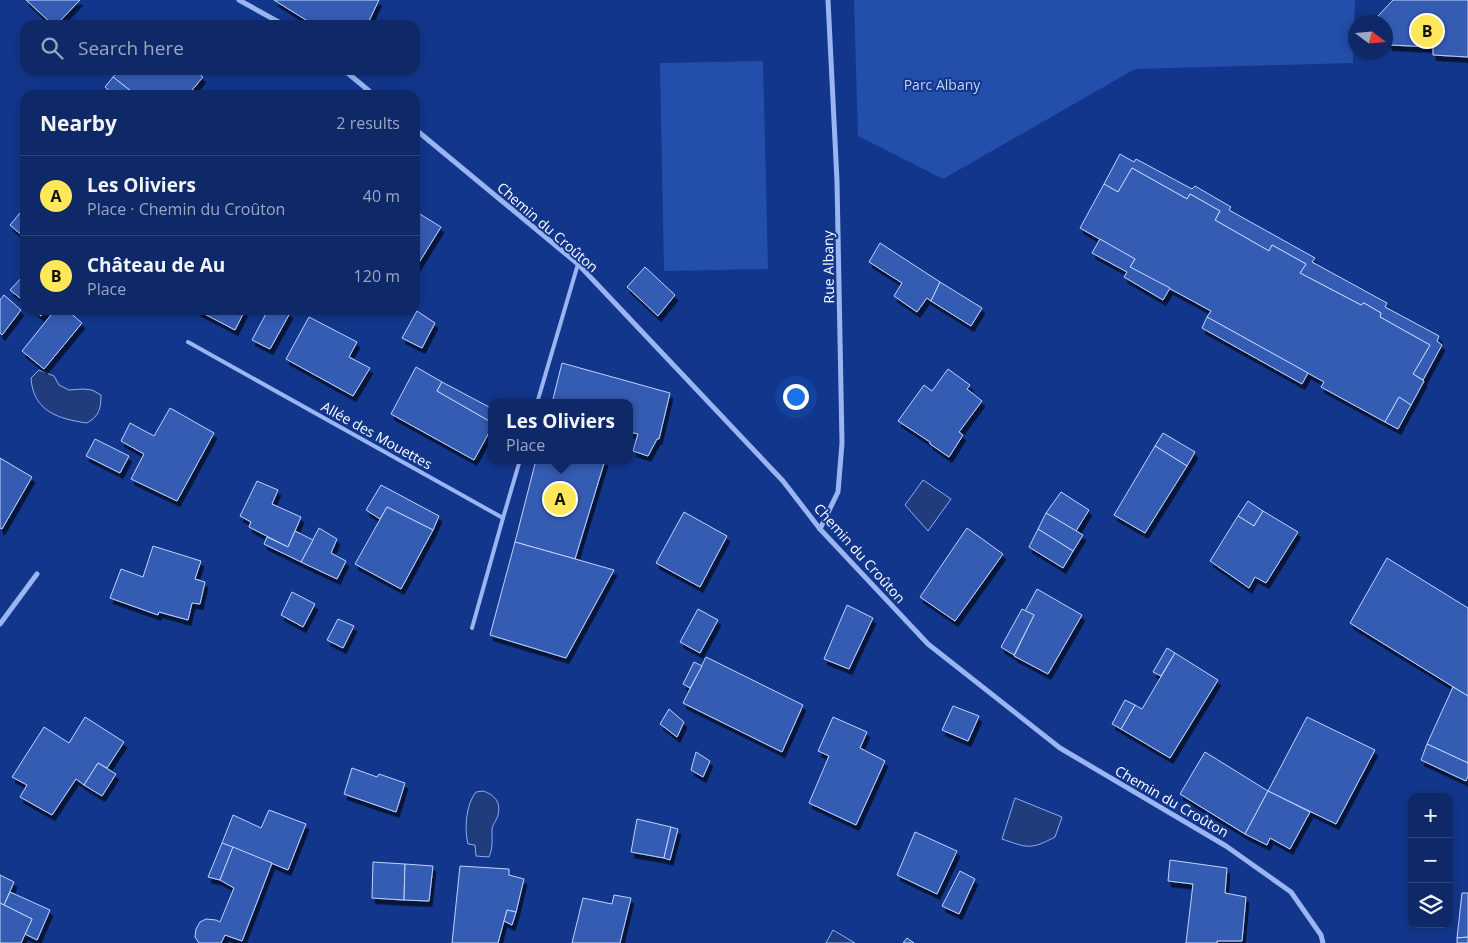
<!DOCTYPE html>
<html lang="en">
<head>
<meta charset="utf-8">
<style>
  :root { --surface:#0e2868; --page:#17306e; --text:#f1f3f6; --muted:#9ba6c0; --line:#2e447c; --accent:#ffe75a }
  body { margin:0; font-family:"Open Sans",sans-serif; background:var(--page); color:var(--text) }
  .controls { position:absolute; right:15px; bottom:15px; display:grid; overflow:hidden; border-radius:10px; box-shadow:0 2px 8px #0003 }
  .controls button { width:45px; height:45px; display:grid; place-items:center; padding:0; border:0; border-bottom:1px solid var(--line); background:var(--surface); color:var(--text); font:25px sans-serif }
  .compass { position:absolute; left:1348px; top:15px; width:45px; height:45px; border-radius:50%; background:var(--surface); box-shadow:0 2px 8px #0003; rotate:106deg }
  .you { position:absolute; left:795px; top:396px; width:18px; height:18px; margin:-12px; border:4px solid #fff; border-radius:50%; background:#1a73e8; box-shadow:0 0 0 8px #1a73e833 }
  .badge { display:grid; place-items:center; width:32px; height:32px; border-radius:50%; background:var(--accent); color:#111; font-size:16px; font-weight:700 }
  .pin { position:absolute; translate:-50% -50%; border:2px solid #fff; box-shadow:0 1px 5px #0006 }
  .popup { position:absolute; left:488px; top:399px; width:145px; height:65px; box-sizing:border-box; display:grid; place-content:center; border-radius:10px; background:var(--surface); filter:drop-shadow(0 1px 4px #0005); font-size:16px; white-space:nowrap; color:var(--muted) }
  .popup b { font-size:19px; color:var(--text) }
  .popup::after { content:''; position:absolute; left:50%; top:100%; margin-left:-10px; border:10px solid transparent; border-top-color:var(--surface) }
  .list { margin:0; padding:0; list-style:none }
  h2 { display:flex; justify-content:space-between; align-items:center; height:65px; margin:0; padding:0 20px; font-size:21px }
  h2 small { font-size:16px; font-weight:400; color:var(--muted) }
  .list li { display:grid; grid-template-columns:32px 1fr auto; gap:15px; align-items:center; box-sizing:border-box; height:80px; padding:0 20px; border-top:1px solid var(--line) }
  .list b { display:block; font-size:19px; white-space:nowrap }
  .list p { margin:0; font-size:16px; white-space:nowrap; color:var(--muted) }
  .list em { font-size:16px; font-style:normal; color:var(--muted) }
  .icon { flex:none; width:28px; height:28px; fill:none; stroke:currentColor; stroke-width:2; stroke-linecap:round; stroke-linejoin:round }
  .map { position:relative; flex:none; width:1468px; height:943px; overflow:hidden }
  .search { position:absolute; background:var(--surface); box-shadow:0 2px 8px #0003; left:20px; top:20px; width:400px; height:55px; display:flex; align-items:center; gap:12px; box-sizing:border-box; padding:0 18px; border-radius:15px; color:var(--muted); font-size:19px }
  .panel { position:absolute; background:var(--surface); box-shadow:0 2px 8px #0003; left:20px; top:90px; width:400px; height:225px; border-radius:15px }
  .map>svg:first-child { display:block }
  .green { fill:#244eab }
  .water { fill:#213c7c; stroke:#8badf4 }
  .building { fill:#365cb3; stroke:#c0d3fc; filter:url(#shadow) }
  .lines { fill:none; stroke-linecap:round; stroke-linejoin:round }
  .service { stroke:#9ab5f1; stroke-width:4 }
  .minor { stroke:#9ab5f1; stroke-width:5 }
  .labels { text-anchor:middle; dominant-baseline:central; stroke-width:4; stroke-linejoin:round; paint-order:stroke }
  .park-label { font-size:14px; fill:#c0d3fc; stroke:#12368b }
  .street-label { font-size:14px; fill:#fff; stroke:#12368b }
</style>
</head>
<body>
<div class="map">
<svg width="1468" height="943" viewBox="0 0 1468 943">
  <defs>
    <filter id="shadow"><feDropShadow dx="3" dy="5.5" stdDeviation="0" flood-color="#0009"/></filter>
  </defs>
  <rect width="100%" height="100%" fill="#12368b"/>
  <g class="green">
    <path d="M 854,0 L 1355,0 L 1353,63 L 1135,69 L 943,179 L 858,136 Z"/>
    <path d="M 763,61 L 768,269 L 664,271 L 660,63 Z"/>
  </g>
  <g class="water">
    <path d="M 39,370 L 54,376 L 59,385 L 69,390 L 83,389 L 92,390 L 101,395 C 101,409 99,416 87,423 C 58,419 33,411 31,378 Z"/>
    <path d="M 923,480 L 951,499 L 928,531 L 905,505 Z"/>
    <path d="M 483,791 C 495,795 501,802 498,815 C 497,820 492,825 492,830 C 492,840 493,848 489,857 L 476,856 L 475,845 L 468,844 C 464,829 466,804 476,792 Z"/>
    <path d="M 1015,798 L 1062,817 L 1055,837 C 1030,850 1028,848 1002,839 Z"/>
    <path d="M 833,930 L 855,943 L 826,943 Z"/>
  </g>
  <g class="building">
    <path d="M 26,0 L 80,0 L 56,25 L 53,25 Z"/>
    <path d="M 274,0 L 379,0 L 367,25 L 314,25 Z"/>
    <path d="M 1393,0 L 1468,0 L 1468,57 L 1433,55 L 1433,47 L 1390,45 L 1386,40 L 1386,22 L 1379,22 L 1378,16 Z"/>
    <path d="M 119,70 L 194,70 L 203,77 L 188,95 L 136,95 L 113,77 Z"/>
    <path d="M 113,77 L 136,95 L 114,95 L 105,87 Z"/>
    <path d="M 1120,154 L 1134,162 L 1136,159 L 1192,189 L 1195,186 L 1231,207 L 1229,210 L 1315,258 L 1312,262 L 1387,303 L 1385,307 L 1439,336 L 1437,341 L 1442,345 L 1423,380 L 1413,374 L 1430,345 L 1380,317 L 1381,313 L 1364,303 L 1361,305 L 1300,273 L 1306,264 L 1272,245 L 1269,251 L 1215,220 L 1220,211 L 1190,194 L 1187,199 L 1132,168 L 1118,192 L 1104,184 Z"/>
    <path d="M 1132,168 L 1187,199 L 1190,194 L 1220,211 L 1215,220 L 1269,251 L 1272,245 L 1306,264 L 1300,273 L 1361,305 L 1364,303 L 1381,313 L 1380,317 L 1430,345 L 1413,374 L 1424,381 L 1411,405 L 1399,397 L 1385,422 L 1321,387 L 1324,382 L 1207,317 L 1211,311 L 1130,267 L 1135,259 L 1080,228 L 1104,184 L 1118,192 Z"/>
    <path d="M 25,207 L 25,238 L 10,225 Z"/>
    <path d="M 415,211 L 441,227 L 415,269 Z"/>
    <path d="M 1100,239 L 1135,259 L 1130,267 L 1170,288 L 1163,300 L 1124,277 L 1127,272 L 1092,253 Z"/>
    <path d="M 880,243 L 940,282 L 931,301 L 927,298 L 917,312 L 894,296 L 902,283 L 869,262 Z"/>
    <path d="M 645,267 L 675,295 L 658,316 L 627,287 Z"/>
    <path d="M 24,275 L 25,276 L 25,302 L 10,290 Z"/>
    <path d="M 940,282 L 982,308 L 971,326 L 931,301 Z"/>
    <path d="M 4,295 L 21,310 L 2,335 L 0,333 L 0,300 Z"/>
    <path d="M 34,310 L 46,310 L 41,316 Z"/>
    <path d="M 55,310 L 67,310 L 82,323 L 44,369 L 22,351 Z"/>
    <path d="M 197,310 L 245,310 L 235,330 Z"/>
    <path d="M 268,310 L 286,310 L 290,313 L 270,349 L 252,340 Z"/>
    <path d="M 417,311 L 435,323 L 422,348 L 402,338 Z"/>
    <path d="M 309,317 L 357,342 L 349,357 L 370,368 L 353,396 L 286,359 Z"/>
    <path d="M 1207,317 L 1308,373 L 1302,384 L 1202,328 Z"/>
    <path d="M 562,363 L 670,393 L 659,439 L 657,439 L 648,456 L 633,451 L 638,434 L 629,432 L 629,403 L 552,403 Z"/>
    <path d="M 416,367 L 442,382 L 437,391 L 491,422 L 491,429 L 474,460 L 391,414 Z"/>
    <path d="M 948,369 L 970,385 L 967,389 L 982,401 L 959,432 L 963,435 L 949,457 L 930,444 L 930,442 L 898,421 L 924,385 L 932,391 Z"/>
    <path d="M 442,382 L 491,408 L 491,422 L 437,391 Z"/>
    <path d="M 1399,397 L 1411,405 L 1398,429 L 1385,422 Z"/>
    <path d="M 170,408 L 214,433 L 177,501 L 131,479 L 144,454 L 121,441 L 130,423 L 154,436 Z"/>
    <path d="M 1163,433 L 1195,452 L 1187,466 L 1155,446 Z"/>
    <path d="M 95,439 L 129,456 L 120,473 L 86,456 Z"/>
    <path d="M 1155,446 L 1187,466 L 1145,533 L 1114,515 Z"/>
    <path d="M 0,458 L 32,477 L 2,529 L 0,528 Z"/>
    <path d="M 536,460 L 605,460 L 575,559 L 515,542 Z"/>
    <path d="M 257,481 L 278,490 L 272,504 L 301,517 L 288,547 L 249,527 L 251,522 L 240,516 Z"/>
    <path d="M 381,485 L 439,516 L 433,530 L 387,507 L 380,519 L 366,510 Z"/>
    <path d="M 1061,492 L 1089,510 L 1076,531 L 1046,513 Z"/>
    <path d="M 1248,501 L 1263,511 L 1254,526 L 1238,516 Z"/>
    <path d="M 387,507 L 433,530 L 401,589 L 355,564 Z"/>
    <path d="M 1263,511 L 1298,532 L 1266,583 L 1255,577 L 1249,588 L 1210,561 L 1238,516 L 1254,526 Z"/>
    <path d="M 684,512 L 727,536 L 700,587 L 656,563 Z"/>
    <path d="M 1046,513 L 1083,535 L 1073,551 L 1038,529 Z"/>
    <path d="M 319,528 L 337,539 L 331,553 L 346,561 L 337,579 L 301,562 Z"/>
    <path d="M 967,528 L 1003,554 L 955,621 L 920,597 Z"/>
    <path d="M 1038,529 L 1073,551 L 1063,568 L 1029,547 Z"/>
    <path d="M 295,531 L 313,540 L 301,562 L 264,544 L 267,537 L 288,547 Z"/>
    <path d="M 515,542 L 614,570 L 566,658 L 490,635 Z"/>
    <path d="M 153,546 L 201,561 L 195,579 L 205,582 L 200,604 L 192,603 L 188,620 L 159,612 L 158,615 L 110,598 L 121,569 L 143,577 Z"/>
    <path d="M 1387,558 L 1468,608 L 1468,696 L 1350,623 Z"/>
    <path d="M 1037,589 L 1082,615 L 1048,674 L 1014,656 L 1034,615 L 1025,611 Z"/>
    <path d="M 292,592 L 315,604 L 303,627 L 281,615 Z"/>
    <path d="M 847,605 L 873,618 L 849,669 L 824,659 Z"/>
    <path d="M 698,609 L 718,620 L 700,653 L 680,642 Z"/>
    <path d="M 1022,609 L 1034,615 L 1014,655 L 1001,647 Z"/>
    <path d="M 338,619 L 354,626 L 343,648 L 327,640 Z"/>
    <path d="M 1167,648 L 1175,653 L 1161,676 L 1153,672 Z"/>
    <path d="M 1175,653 L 1218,680 L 1170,758 L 1121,729 L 1135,705 L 1142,709 Z"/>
    <path d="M 706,657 L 803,705 L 782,752 L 683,703 Z"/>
    <path d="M 694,662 L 702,666 L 690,688 L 683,684 Z"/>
    <path d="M 1453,687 L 1468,696 L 1468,763 L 1427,744 Z"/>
    <path d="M 1125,700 L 1135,705 L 1121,729 L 1112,724 Z"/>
    <path d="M 953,706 L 979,716 L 968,741 L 942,730 Z"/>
    <path d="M 669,709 L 684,722 L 677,737 L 660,724 Z"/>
    <path d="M 85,717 L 124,742 L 107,768 L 98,763 L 84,785 L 76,779 L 52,815 L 20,797 L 27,785 L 12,777 L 44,727 L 69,743 Z"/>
    <path d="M 833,717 L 867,732 L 860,748 L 885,761 L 856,825 L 809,803 L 829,756 L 818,751 Z"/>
    <path d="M 1307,717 L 1375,750 L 1336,824 L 1268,791 Z"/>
    <path d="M 1427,744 L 1468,763 L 1468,776 L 1466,781 L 1421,760 Z"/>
    <path d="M 696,752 L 710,761 L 703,777 L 691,770 Z"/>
    <path d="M 1205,752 L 1268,791 L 1245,834 L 1180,794 Z"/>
    <path d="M 98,763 L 116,774 L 102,796 L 84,785 Z"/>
    <path d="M 352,768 L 377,777 L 379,774 L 405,783 L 396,812 L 344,794 Z"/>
    <path d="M 1268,791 L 1310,812 L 1290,849 L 1270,838 L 1267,845 L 1245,834 Z"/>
    <path d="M 269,810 L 306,824 L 288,870 L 222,843 L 233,815 L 261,828 Z"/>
    <path d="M 637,819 L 671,827 L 664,858 L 631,852 Z"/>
    <path d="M 671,827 L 678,829 L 670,860 L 664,858 Z"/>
    <path d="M 915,832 L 957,851 L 937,894 L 897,875 Z"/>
    <path d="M 222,843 L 233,847 L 220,880 L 208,877 Z"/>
    <path d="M 233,847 L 272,863 L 242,941 L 225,935 L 221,943 L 199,943 L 195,937 L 196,929 L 200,922 L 206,919 L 216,920 L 220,922 L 234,888 L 220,880 Z"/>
    <path d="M 1170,860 L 1227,868 L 1225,893 L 1246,897 L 1242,941 L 1217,941 L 1217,943 L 1186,943 L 1193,884 L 1168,881 Z"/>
    <path d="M 373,862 L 405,864 L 404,900 L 372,898 Z"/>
    <path d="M 405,864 L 433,866 L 429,901 L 404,900 Z"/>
    <path d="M 460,866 L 509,869 L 509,875 L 524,879 L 516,912 L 507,910 L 498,943 L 452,943 Z"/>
    <path d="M 960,871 L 975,879 L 959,914 L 942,906 Z"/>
    <path d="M 0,875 L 14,882 L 4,905 L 0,903 Z"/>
    <path d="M 10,892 L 50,910 L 37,940 L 25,934 L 32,919 L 4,905 Z"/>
    <path d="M 1462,893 L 1468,893 L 1468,937 L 1457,938 Z"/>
    <path d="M 614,895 L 631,898 L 620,943 L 572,943 L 583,898 L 612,904 Z"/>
    <path d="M 0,903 L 32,919 L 21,943 L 0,943 Z"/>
    <path d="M 507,910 L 516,912 L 512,925 L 504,921 Z"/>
    <path d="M 1468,937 L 1468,943 L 1457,943 L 1457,938 Z"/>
    <path d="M 907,938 L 914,943 L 903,943 Z"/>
  </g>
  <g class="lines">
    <g class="service">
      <path d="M 188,342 L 503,518 L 520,460"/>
      <path d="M 537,403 L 578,264"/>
      <path d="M 472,628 L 503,518"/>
    </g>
    <g class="minor">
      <path d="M 239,0 L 284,25"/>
      <path d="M 344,70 L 374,95"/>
      <path d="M 415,129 L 578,264 L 783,481 L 820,529 L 928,644 L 1060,748 L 1226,846 L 1291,892 L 1321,935 L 1323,943"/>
      <path d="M 820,529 L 838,492 L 842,443 L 837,181 L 828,0"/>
      <path d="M 0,624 L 37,574"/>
    </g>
  </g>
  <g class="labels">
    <g class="park-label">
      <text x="942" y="84">Parc Albany</text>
    </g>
    <g class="street-label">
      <text transform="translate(548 227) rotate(41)">Chemin du Croûton</text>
      <text transform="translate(828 267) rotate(-91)">Rue Albany</text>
      <text transform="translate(377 435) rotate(29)">Allée des Mouettes</text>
      <text transform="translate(860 553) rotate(48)">Chemin du Croûton</text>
      <text transform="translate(1172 801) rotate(30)">Chemin du Croûton</text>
    </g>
  </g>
</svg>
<div class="controls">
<button>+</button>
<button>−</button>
<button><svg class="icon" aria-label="layers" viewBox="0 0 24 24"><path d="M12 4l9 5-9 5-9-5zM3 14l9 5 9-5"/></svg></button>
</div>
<svg class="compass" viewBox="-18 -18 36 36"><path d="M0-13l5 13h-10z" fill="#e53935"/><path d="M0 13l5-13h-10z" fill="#9ba6c0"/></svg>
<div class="you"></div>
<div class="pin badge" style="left:560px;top:499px">A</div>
<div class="popup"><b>Les Oliviers</b>Place</div>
<div class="pin badge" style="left:1427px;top:31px">B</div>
<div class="search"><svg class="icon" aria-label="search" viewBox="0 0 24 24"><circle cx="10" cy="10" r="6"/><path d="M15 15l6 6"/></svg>Search here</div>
<section class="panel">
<h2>Nearby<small>2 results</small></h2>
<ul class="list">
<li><span class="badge">A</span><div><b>Les Oliviers</b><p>Place · Chemin du Croûton</p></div><em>40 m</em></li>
<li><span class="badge">B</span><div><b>Château de Au</b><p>Place</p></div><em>120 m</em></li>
</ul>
</section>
</div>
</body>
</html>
